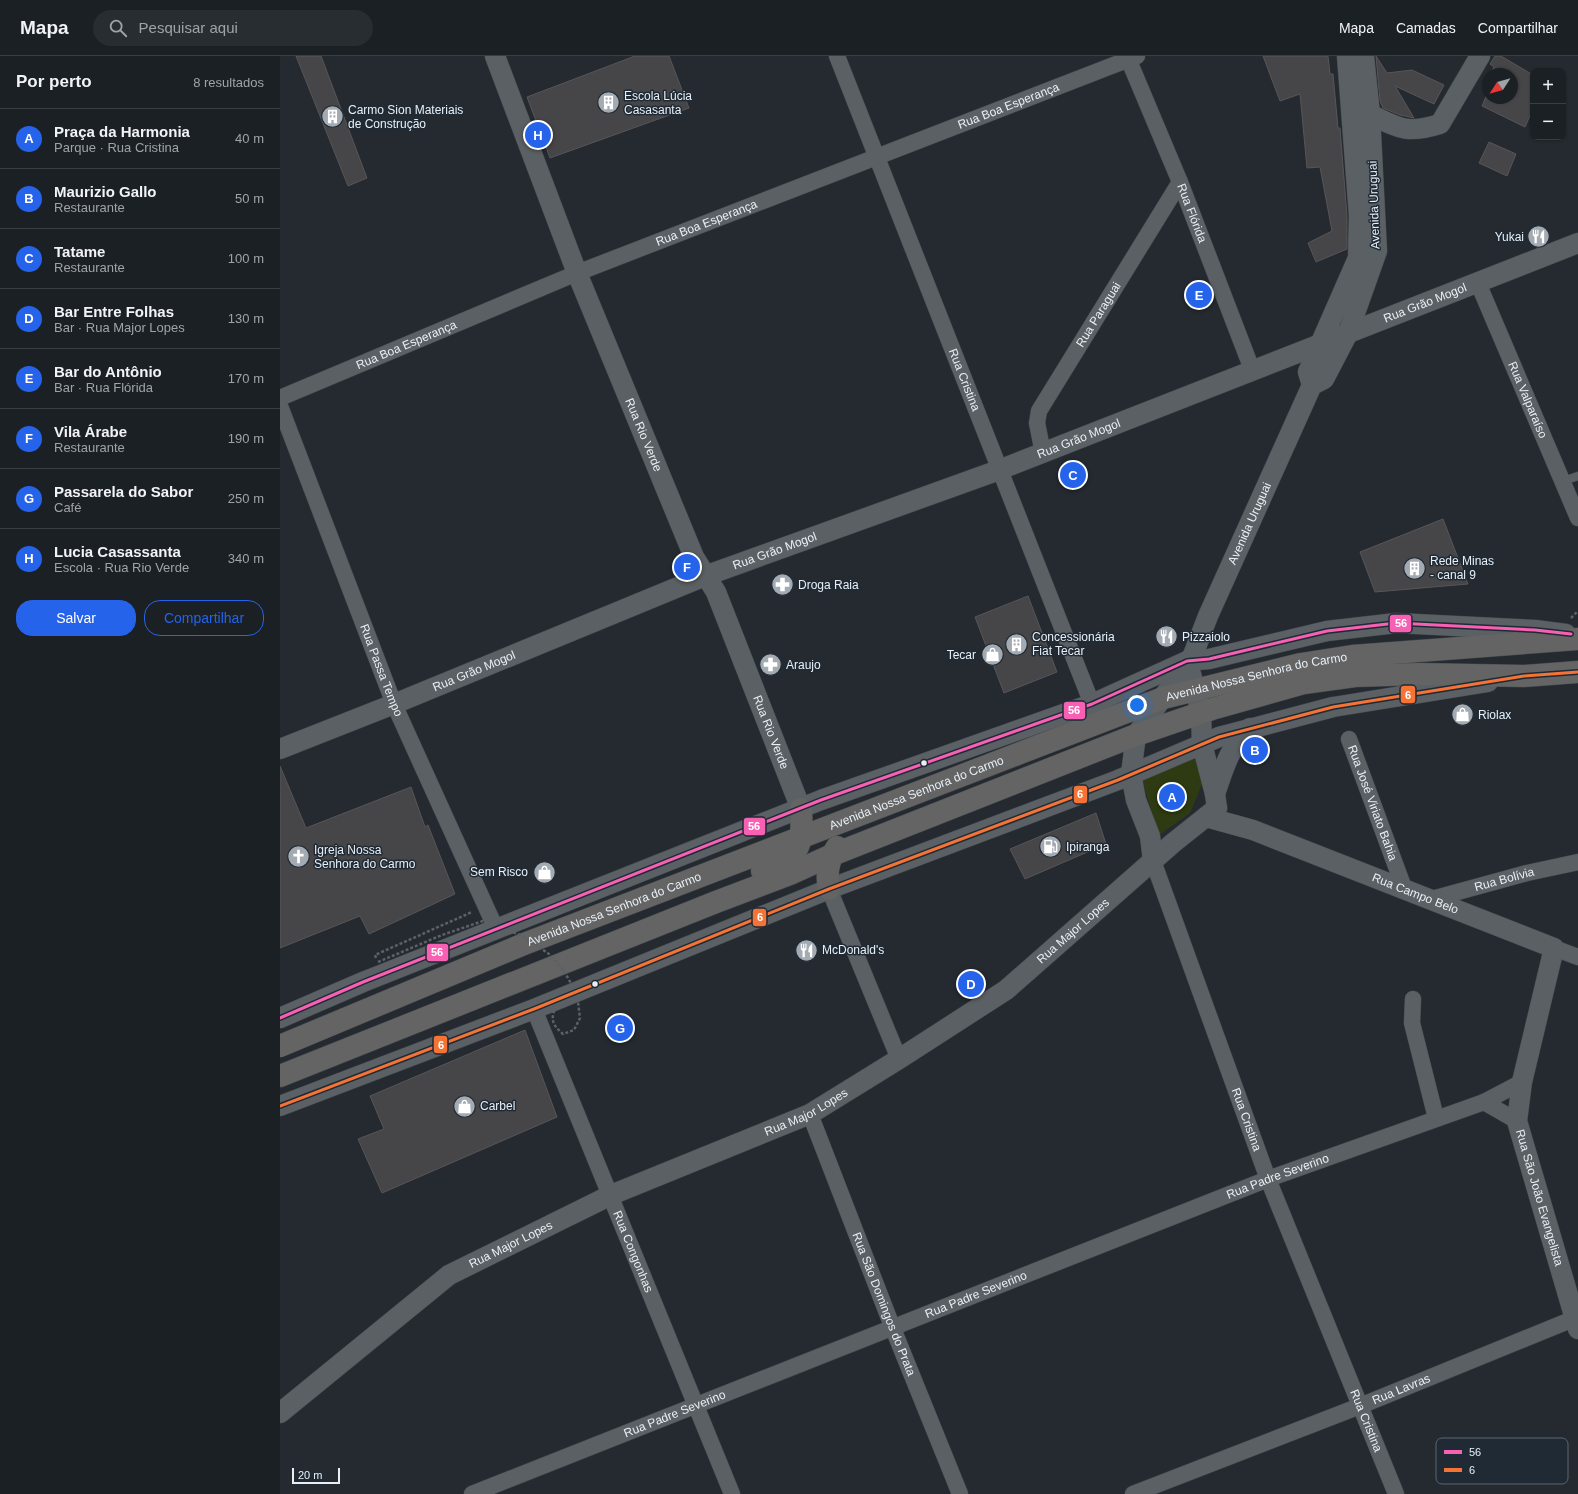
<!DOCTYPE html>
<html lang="pt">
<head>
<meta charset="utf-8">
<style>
  :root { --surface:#1b2024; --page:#282d31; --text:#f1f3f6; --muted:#a0a3a6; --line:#393e41; --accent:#2563eb }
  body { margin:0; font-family:Arial,sans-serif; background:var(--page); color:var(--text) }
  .controls { position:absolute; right:12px; top:12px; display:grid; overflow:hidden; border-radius:8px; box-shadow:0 1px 3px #0004 }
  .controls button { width:36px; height:36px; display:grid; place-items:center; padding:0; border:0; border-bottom:1px solid var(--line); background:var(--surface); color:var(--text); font:20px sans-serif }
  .compass { position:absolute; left:1202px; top:12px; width:36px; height:36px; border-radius:50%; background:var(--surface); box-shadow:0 1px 3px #0004; rotate:234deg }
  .scale { position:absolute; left:12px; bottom:10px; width:48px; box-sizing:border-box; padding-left:4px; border:2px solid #e8eff6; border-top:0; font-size:11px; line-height:14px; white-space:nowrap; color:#e8eff6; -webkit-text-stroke:3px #1f2a35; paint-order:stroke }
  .you { position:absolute; left:857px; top:649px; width:14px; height:14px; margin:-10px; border:3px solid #fff; border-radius:50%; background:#1a73e8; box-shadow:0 0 0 6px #1a73e833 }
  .badge { display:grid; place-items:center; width:26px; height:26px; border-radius:50%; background:var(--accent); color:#fff; font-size:13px; font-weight:700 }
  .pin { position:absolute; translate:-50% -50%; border:2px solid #fff; box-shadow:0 1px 4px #0006 }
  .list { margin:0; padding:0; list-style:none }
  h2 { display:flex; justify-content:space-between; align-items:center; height:52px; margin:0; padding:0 16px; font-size:17px }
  h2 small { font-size:13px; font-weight:400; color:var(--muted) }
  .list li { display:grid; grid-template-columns:26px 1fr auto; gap:12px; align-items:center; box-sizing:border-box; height:60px; padding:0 16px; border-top:1px solid var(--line) }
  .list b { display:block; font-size:15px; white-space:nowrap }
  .list p { margin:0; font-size:13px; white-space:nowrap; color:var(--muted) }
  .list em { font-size:13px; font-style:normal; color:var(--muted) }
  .actions { display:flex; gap:8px; padding:12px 16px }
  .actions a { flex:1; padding:9px 0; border:1px solid var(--accent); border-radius:16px; text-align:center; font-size:14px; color:var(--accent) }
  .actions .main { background:var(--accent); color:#fff }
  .icon { flex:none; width:22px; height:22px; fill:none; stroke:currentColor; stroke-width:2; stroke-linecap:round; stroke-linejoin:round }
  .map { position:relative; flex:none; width:1298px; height:1438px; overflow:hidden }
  header { display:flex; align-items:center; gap:24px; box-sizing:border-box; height:56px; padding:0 20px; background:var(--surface); border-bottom:1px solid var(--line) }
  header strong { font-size:19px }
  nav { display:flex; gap:22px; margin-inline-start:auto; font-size:14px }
  .search { width:280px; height:36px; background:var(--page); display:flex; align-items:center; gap:10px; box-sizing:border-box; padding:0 14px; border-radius:22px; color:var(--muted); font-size:15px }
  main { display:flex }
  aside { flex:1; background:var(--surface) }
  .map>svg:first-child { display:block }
  .green { fill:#2e3b12 }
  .building { fill:#464648; stroke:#575558 }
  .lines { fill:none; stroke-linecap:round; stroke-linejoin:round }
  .service-casing { stroke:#42474c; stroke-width:9 }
  .minor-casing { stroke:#42474c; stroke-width:17 }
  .tertiary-casing { stroke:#42474c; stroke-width:21 }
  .primary-casing { stroke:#42474c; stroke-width:23 }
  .path { stroke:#5d6166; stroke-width:2.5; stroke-dasharray:3 2; stroke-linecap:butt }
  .service { stroke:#5a6064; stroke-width:8 }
  .minor { stroke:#5a6064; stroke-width:16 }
  .tertiary { stroke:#5a6064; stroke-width:20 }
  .primary { stroke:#636463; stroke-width:22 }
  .path-bridge { stroke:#5d6166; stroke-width:2.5; stroke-dasharray:3 2; stroke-linecap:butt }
  .bus-1-casing { stroke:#1f2a35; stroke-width:6 }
  .bus-2-casing { stroke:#1f2a35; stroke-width:6 }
  .bus-1 { stroke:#f860b3; stroke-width:3 }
  .bus-2 { stroke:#f57335; stroke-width:3 }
  .bus-dot { fill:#e8eff6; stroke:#1f2a35; stroke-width:1.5 }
  .labels { text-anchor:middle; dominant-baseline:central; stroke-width:3; stroke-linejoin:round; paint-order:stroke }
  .poi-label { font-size:12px; fill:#e8eff6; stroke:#1f2a35; text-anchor:start }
  .street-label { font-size:12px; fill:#e8eff6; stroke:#1f2a35 }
  .key { fill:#1f2a35; stroke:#5b656f; stroke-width:1 }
  .key-label { font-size:11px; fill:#e8eff6 }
  .line-badge { stroke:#1f2a35; stroke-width:1.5 }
  .badge-label { font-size:11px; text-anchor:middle; font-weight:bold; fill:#fff }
</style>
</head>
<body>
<header>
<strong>Mapa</strong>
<div class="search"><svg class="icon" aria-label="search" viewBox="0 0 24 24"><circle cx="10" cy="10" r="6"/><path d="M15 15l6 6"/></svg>Pesquisar aqui</div>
<nav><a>Mapa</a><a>Camadas</a><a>Compartilhar</a></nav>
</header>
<main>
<aside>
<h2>Por perto<small>8 resultados</small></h2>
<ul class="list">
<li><span class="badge">A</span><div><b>Praça da Harmonia</b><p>Parque · Rua Cristina</p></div><em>40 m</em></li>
<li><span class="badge">B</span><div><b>Maurizio Gallo</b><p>Restaurante</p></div><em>50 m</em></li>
<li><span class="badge">C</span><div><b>Tatame</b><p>Restaurante</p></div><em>100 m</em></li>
<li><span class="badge">D</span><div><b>Bar Entre Folhas</b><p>Bar · Rua Major Lopes</p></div><em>130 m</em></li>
<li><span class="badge">E</span><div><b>Bar do Antônio</b><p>Bar · Rua Flórida</p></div><em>170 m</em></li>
<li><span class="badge">F</span><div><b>Vila Árabe</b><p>Restaurante</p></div><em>190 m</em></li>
<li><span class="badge">G</span><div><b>Passarela do Sabor</b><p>Café</p></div><em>250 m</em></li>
<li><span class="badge">H</span><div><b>Lucia Casassanta</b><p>Escola · Rua Rio Verde</p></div><em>340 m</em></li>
</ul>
<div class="actions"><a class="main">Salvar</a><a>Compartilhar</a></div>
</aside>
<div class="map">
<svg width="1298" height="1438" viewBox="0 0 1298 1438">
  <rect width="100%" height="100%" fill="#242a30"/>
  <path class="green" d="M 921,699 L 925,721 L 910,757 L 879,779 L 862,724 Z"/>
  <g class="building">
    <path d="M 16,0 L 41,0 L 87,122 L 68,130 Z"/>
    <path d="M 355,0 L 389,0 L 409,52 L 270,102 L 247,41 Z"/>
    <path d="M 983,0 L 1048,0 L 1050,18 L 1053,18 L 1058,72 L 1060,72 L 1067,160 L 1067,193 L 1036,206 L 1028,187 L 1052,175 L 1040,111 L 1027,112 L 1020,38 L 1000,45 Z"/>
    <path d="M 1096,0 L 1107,17 L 1132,14 L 1164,29 L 1154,48 L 1115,30 L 1134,62 L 1120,59 L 1103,52 L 1100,45 Z"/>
    <path d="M 1215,0 L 1221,0 L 1253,19 L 1253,53 L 1245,71 L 1202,50 L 1208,36 L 1208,42 L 1232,42 L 1232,18 L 1210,18 L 1214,11 L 1210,8 Z"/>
    <path d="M 1209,86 L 1236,98 L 1227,120 L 1199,107 Z"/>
    <path d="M 1163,463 L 1188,528 L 1095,536 L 1080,496 Z"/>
    <path d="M 748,540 L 777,616 L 724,637 L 695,561 Z"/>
    <path d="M 0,710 L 26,772 L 131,731 L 145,771 L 148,769 L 175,838 L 89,878 L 80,860 L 0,892 Z"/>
    <path d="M 816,757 L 826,788 L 745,823 L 730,793 Z"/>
    <path d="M 245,974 L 277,1061 L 102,1137 L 78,1083 L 104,1073 L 90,1040 Z"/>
  </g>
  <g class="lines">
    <defs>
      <path id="service" d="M 1283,425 L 1298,420"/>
      <g id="minor">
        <path id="s1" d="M 557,0 L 812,648"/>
        <path id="s2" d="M 847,0 L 900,126 L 973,316"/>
        <path id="s3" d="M 1198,227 L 1298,462"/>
        <path id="s4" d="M 0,342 L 297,217 L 857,0"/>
        <path id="s5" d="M 0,350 L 114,648 L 216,873"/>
        <path id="s6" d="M 763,397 L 757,367 L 759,355 L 900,126"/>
        <path id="s7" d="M 1069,683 L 1124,832"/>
        <path id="s8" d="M 873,805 L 988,1123 L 1116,1438"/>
        <path d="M 549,833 L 619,1003"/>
        <path id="s9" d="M 1152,843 L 1247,817 L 1298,806"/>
        <path d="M 1274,892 L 1298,901"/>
        <path d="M 1133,943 L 1132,967 L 1156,1062"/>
        <path id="s10" d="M 254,953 L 452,1438"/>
        <path d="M 1204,1046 L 1237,1065"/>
        <path id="s11" d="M 530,1058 L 612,1270 L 680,1438"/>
        <path id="s12" d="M 192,1438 L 988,1123 L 1204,1046 L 1242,1026"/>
        <path id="s13" d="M 853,1438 L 1080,1350 L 1298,1261"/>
      </g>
      <g id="tertiary">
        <path id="s14" d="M 215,0 L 297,217 L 414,501 L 436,536 L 521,753"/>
        <path d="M 1090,58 C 1120,73 1127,78 1160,68 L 1200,0"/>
        <path d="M 1032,329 L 1028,316 L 1078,202 L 1079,160 L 1067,0"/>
        <path d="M 911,618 L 921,657 L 922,688 L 935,738 L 937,752"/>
        <path id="s15" d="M 0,693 L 114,648 L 425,520 L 719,414 L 1298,187"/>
        <path d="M 935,738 C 945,709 948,694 970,672"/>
        <path id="s16" d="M 926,761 L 973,774 L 1274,892 L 1242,1026 L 1237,1065 L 1298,1273"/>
        <path id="s17" d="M 873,805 L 870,780 L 856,744 L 851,718 L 856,679 L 913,599 L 928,560 L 1032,329 L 1044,323 L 1068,277 L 1097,195 L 1090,58 L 1084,0"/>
        <path d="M 0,962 L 83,926 L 541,744 L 812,648 L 907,605 L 929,603 L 1047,575 L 1116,567 L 1255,574 L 1286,578"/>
        <path d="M 0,1050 L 254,953 L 549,833 L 838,724 L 939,681 L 1053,651 L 1208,626"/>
        <path id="s18" d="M 0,1357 L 169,1219 L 331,1139 L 530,1058 L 619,1003 L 726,934 L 893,787 L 937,752"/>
      </g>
      <g id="primary">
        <path d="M 482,815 C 520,800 523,794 521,753"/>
        <path d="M 549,833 C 546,817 548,805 557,791"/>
        <path id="s19" d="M 0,990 L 244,888 L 883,642 L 1021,608 L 1072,600 L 1298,583"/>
        <path d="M 0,1020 L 436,846 L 510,818 L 552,799 L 856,679 L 932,653 L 1024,627 L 1075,620 L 1139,618 L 1244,620 L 1298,616"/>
      </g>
    </defs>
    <use href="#service" class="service-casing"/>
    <use href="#minor" class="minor-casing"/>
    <use href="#tertiary" class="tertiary-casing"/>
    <use href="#primary" class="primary-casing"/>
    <g class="path">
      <path d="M 1291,562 L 1298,555"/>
      <path d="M 96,902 L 95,899 L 192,856"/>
    </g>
    <use href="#service" class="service"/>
    <use href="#minor" class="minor"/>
    <use href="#tertiary" class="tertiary"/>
    <use href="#primary" class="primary"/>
    <path class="path-bridge" d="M 98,906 L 162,879 L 203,865 L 243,880 L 269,898 L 284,915 L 297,938 L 300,962 L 294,974 L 283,978 C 270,967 271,962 277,947"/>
    <defs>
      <path id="bus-1" d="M 0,962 L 83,926 L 541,744 L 812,648 L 907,605 L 929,603 L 1047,575 L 1116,567 L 1255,574 L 1291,578"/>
      <path id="bus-2" d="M 0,1050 L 254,953 L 549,833 L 838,724 L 939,681 L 1053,651 L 1244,620 L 1298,616"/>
    </defs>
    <use href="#bus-1" class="bus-1-casing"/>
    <use href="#bus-2" class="bus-2-casing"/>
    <use href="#bus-1" class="bus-1"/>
    <use href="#bus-2" class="bus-2"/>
  </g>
  <defs>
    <symbol id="building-disc" viewBox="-11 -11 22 22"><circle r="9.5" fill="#a3aab1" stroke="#1f2a35"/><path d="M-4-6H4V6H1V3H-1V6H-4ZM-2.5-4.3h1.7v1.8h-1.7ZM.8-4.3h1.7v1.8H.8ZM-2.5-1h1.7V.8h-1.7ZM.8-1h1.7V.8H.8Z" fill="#fff"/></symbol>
    <symbol id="restaurant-disc" viewBox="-11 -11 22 22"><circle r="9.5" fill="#a3aab1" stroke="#1f2a35"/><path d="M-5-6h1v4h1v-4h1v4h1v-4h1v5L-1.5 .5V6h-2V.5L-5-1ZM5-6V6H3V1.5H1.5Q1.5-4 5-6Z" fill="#fff"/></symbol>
    <symbol id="pharmacy-disc" viewBox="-11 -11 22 22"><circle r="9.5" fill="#a3aab1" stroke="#1f2a35"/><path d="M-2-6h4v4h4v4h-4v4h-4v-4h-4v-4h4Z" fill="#fff"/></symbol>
    <symbol id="shop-disc" viewBox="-11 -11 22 22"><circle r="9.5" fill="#a3aab1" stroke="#1f2a35"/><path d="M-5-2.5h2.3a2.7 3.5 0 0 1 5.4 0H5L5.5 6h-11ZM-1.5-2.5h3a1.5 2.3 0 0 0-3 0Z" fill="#fff"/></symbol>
    <symbol id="fuel-disc" viewBox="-11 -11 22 22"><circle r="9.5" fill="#a3aab1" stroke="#1f2a35"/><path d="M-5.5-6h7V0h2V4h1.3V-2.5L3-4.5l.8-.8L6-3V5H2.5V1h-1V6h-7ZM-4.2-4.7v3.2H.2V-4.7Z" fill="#fff"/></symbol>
    <symbol id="church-disc" viewBox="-11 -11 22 22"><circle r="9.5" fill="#a3aab1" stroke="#1f2a35"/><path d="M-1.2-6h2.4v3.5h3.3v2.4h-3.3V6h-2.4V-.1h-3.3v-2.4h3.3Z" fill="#fff"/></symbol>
  </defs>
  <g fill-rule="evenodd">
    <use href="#building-disc" x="316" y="34" width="25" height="25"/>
    <use href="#building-disc" x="40" y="48" width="25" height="25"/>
    <use href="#restaurant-disc" x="1246" y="168" width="25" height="25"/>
    <use href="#building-disc" x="1122" y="500" width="25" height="25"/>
    <use href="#pharmacy-disc" x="490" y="516" width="25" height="25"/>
    <use href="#restaurant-disc" x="874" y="568" width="25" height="25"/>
    <use href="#building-disc" x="724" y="576" width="25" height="25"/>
    <use href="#shop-disc" x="700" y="586" width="25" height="25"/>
    <use href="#pharmacy-disc" x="478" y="596" width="25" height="25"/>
    <use href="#shop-disc" x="1170" y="646" width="25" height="25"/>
    <use href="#fuel-disc" x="758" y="778" width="25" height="25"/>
    <use href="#church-disc" x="6" y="788" width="25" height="25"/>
    <use href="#shop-disc" x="252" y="804" width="25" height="25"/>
    <use href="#restaurant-disc" x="514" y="882" width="25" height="25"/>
    <use href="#shop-disc" x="172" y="1038" width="25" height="25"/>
  </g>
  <g class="bus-dot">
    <circle cx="644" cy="707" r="3.5"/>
    <circle cx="315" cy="928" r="3.5"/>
  </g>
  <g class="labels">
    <g class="poi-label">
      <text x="344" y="40">Escola Lúcia<tspan x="344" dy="14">Casasanta</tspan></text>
      <text x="68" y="54">Carmo Sion Materiais<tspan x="68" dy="14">de Construção</tspan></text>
      <text x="1244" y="181" text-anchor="end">Yukai</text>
      <text x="1150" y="505">Rede Minas<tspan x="1150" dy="14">- canal 9</tspan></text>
      <text x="518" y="529">Droga Raia</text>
      <text x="752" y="581">Concessionária<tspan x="752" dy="14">Fiat Tecar</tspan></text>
      <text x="902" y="581">Pizzaiolo</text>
      <text x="696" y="599" text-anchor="end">Tecar</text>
      <text x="506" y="609">Araujo</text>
      <text x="1198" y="659">Riolax</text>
      <text x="786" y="791">Ipiranga</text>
      <text x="34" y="794">Igreja Nossa<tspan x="34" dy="14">Senhora do Carmo</tspan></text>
      <text x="248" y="816" text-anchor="end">Sem Risco</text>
      <text x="542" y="894">McDonald's</text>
      <text x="200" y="1050">Carbel</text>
    </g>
    <g class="street-label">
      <text stroke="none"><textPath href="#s4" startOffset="785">Rua Boa Esperança</textPath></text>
      <text transform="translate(1094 149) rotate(-92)">Avenida Uruguai</text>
      <text stroke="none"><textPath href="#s2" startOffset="170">Rua Flórida</textPath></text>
      <text stroke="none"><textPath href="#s4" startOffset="461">Rua Boa Esperança</textPath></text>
      <text stroke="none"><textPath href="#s15" startOffset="1229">Rua Grão Mogol</textPath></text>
      <text stroke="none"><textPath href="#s6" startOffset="156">Rua Paraguai</textPath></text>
      <text stroke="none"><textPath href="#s4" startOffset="137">Rua Boa Esperança</textPath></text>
      <text stroke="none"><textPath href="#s1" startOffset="348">Rua Cristina</textPath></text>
      <text stroke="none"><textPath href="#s3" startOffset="127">Rua Valparaíso</textPath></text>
      <text stroke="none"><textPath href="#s14" startOffset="407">Rua Rio Verde</textPath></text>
      <text stroke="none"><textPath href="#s15" startOffset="857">Rua Grão Mogol</textPath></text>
      <text stroke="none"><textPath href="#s17" startOffset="371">Avenida Uruguai</textPath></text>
      <text stroke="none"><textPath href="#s15" startOffset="533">Rua Grão Mogol</textPath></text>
      <text stroke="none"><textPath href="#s5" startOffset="283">Rua Passa Tempo</textPath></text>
      <text stroke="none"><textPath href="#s15" startOffset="209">Rua Grão Mogol</textPath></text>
      <text stroke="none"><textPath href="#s19" startOffset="1045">Avenida Nossa Senhora do Carmo</textPath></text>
      <text stroke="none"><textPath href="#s14" startOffset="731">Rua Rio Verde</textPath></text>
      <text stroke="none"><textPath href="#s19" startOffset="685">Avenida Nossa Senhora do Carmo</textPath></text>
      <text stroke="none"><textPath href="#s7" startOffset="68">Rua José Viriato Bahia</textPath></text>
      <text stroke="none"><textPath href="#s9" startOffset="75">Rua Bolívia</textPath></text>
      <text stroke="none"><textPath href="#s16" startOffset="223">Rua Campo Belo</textPath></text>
      <text stroke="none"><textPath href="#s19" startOffset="361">Avenida Nossa Senhora do Carmo</textPath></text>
      <text stroke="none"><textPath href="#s18" startOffset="935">Rua Major Lopes</textPath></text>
      <text stroke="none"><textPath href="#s18" startOffset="611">Rua Major Lopes</textPath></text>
      <text stroke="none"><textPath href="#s8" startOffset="275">Rua Cristina</textPath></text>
      <text stroke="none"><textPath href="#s12" startOffset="866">Rua Padre Severino</textPath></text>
      <text stroke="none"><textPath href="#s16" startOffset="629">Rua São João Evangelista</textPath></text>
      <text stroke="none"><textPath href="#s18" startOffset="287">Rua Major Lopes</textPath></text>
      <text stroke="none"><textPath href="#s10" startOffset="262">Rua Congonhas</textPath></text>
      <text stroke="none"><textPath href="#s12" startOffset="542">Rua Padre Severino</textPath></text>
      <text stroke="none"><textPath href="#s11" startOffset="204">Rua São Domingos do Prata</textPath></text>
      <text stroke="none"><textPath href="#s13" startOffset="288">Rua Lavras</textPath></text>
      <text stroke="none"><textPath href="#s12" startOffset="218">Rua Padre Severino</textPath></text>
      <text stroke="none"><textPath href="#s8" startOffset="599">Rua Cristina</textPath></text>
    </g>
  </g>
  <rect x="1156" y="1382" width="132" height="46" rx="6" class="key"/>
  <rect x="1164" y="1394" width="18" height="4" fill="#f860b3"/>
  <rect x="1164" y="1412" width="18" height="4" fill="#f57335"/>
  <g class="key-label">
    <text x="1189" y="1400">56</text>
    <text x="1189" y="1418">6</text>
  </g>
  <g class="line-badge">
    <rect x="1109" y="558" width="23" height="19" rx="4" fill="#f860b3"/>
    <rect x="1120" y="629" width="16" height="19" rx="4" fill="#f57335"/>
    <rect x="783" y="645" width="23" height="19" rx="4" fill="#f860b3"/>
    <rect x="793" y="729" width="15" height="19" rx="4" fill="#f57335"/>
    <rect x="463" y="761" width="23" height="19" rx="4" fill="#f860b3"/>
    <rect x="472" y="852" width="15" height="19" rx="4" fill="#f57335"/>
    <rect x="146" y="887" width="23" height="19" rx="4" fill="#f860b3"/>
    <rect x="153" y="979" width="15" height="19" rx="4" fill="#f57335"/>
  </g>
  <g class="badge-label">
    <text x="1121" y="571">56</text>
    <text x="1128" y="643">6</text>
    <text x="794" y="658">56</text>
    <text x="800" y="742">6</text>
    <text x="474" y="774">56</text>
    <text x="480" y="865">6</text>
    <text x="157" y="900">56</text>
    <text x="161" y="993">6</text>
  </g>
</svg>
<div class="controls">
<button>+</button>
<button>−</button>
</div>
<svg class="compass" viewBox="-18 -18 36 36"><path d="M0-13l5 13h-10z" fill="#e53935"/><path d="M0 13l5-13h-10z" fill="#a0a3a6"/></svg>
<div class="scale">20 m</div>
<div class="you"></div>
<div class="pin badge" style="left:892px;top:741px">A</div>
<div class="pin badge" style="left:975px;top:694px">B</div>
<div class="pin badge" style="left:793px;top:419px">C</div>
<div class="pin badge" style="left:691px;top:928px">D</div>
<div class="pin badge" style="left:919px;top:239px">E</div>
<div class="pin badge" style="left:407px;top:511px">F</div>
<div class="pin badge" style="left:340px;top:972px">G</div>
<div class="pin badge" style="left:258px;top:79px">H</div>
</div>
</main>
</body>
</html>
